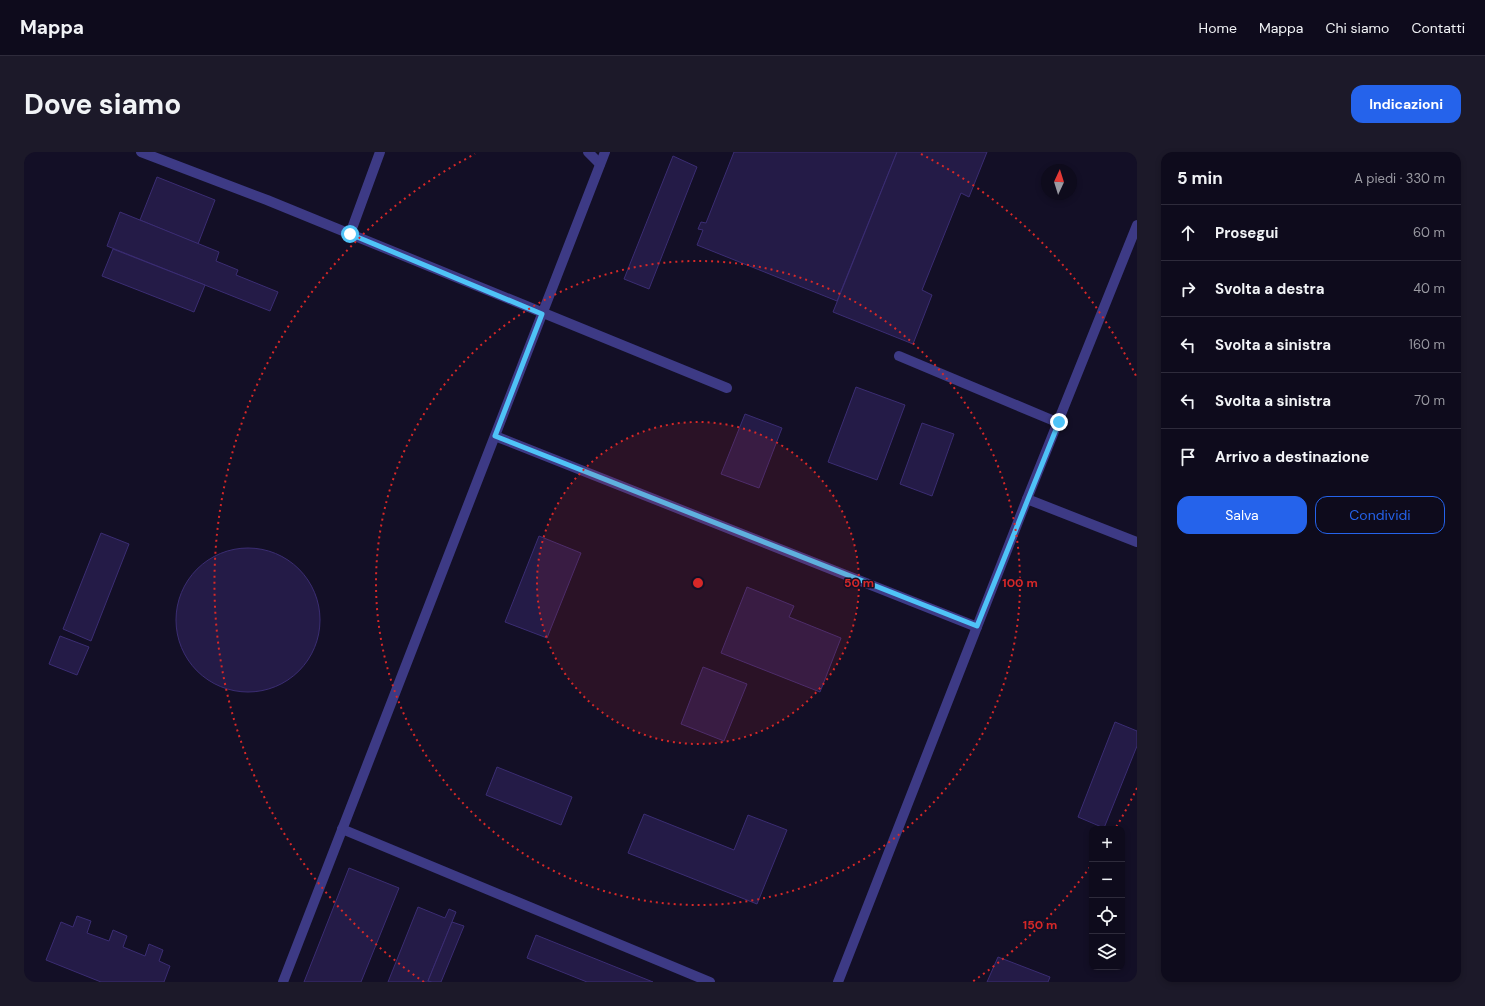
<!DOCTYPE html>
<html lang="it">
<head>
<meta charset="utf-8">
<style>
  :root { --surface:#0e0b1c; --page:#1c1929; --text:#f1f3f6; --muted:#9b9ba3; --line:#2e2b3b; --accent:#2563eb }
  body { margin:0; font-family:"DM Sans",sans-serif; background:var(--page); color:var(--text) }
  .controls { position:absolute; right:12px; bottom:12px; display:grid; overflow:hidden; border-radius:8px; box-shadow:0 2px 6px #0003 }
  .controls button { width:36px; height:36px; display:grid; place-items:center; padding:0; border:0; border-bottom:1px solid var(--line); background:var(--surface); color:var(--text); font:20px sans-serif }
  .compass { position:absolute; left:1017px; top:12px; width:36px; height:36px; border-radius:50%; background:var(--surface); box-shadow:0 2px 6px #0003; rotate:4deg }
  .stop { position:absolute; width:12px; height:12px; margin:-9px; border:3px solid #4fc3f7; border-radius:50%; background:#fff }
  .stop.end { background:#4fc3f7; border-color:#fff; box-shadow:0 1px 4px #0008 }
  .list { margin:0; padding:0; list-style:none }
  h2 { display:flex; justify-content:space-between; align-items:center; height:52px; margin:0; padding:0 16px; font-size:17px }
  h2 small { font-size:13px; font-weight:400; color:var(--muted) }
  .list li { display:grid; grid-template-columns:26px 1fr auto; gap:12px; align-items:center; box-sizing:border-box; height:56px; padding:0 16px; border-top:1px solid var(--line) }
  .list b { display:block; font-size:15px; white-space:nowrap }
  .list em { font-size:13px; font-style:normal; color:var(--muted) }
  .actions { display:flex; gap:8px; padding:12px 16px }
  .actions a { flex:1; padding:9px 0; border:1px solid var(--accent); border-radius:12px; text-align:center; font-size:14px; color:var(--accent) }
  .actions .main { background:var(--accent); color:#fff }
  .icon { flex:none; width:22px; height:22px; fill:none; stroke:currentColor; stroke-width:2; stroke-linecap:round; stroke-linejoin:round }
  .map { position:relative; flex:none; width:1113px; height:830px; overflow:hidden; border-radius:12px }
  header { display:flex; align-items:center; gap:24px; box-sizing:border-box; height:56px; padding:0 20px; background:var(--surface); border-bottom:1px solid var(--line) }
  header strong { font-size:19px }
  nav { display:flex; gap:22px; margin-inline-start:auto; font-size:14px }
  .intro { display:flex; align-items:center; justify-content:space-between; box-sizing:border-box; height:96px; padding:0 24px }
  h1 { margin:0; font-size:28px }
  .button { padding:10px 18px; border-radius:12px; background:var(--accent); color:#fff; font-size:14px; font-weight:700 }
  main { display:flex; gap:24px; padding:0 24px }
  aside { flex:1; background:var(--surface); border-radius:12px; box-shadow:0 2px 6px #0003 }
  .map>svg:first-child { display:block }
  .building { fill:#241b47; stroke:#3b2d73 }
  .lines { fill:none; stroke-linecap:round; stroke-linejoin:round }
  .service { stroke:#3d3a85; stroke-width:10 }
  .route { stroke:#4fc3f7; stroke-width:5 }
  .ring { fill:none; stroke:#d62828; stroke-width:2; stroke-dasharray:2 4 }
  .centre { fill:#d62828; stroke:#130f26; stroke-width:2 }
  .ring-label { font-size:12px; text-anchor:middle; font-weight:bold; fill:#d62828; stroke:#130f26; stroke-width:3; stroke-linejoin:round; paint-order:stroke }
</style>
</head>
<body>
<header>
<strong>Mappa</strong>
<nav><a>Home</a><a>Mappa</a><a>Chi siamo</a><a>Contatti</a></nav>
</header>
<div class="intro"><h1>Dove siamo</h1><a class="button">Indicazioni</a></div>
<main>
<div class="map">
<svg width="1113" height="830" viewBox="0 0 1113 830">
  <rect width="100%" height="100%" fill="#130f26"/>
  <g class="building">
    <path d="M 710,0 L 873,0 L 813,149 L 673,93 L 679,78 L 674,77 L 677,70 L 682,71 Z"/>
    <path d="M 873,0 L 963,0 L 945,45 L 937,41 L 898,138 L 908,143 L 889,192 L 809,160 Z"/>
    <path d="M 649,4 L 673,15 L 625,137 L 600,127 Z"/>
    <path d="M 133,25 L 191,48 L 174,92 L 116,68 Z"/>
    <path d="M 96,60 L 195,100 L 192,109 L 214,118 L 212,123 L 254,140 L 246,159 L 83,94 Z"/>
    <path d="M 89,97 L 181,133 L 170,160 L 78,124 Z"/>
    <path d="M 832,235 L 881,253 L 853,328 L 804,310 Z"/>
    <path d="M 721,262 L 758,276 L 735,336 L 697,322 Z"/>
    <path d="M 898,271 L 930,282 L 908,344 L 876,332 Z"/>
    <path d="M 77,381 L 105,392 L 67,489 L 39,477 Z"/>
    <path d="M 515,384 L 557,401 L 523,486 L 481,470 Z"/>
    <circle cx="224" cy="468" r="72"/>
    <path d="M 723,435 L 770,454 L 765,465 L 817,486 L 796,540 L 697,501 Z"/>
    <path d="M 36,484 L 65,495 L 53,523 L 25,512 Z"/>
    <path d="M 679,515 L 723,532 L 700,589 L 657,572 Z"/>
    <path d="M 1091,570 L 1113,579 L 1113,594 L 1080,676 L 1054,665 Z"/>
    <path d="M 473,615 L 548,645 L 537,673 L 462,643 Z"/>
    <path d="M 620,662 L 710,698 L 724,663 L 763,678 L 733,752 L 604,701 Z"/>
    <path d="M 325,716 L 375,736 L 337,830 L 280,830 Z"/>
    <path d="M 394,755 L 421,766 L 425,757 L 432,760 L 404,829 L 408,830 L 364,830 Z"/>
    <path d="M 53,764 L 67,769 L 63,781 L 85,789 L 89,778 L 103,784 L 99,795 L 121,804 L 125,792 L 139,798 L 135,809 L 146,814 L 140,830 L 77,830 L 22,808 L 37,770 L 49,775 Z"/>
    <path d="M 428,770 L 440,774 L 417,830 L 408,830 L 404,829 Z"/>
    <path d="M 512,783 L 629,830 L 563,830 L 503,806 Z"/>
    <path d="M 974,805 L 1026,825 L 1024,830 L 963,830 Z"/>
  </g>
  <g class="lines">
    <g class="service">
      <path d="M 117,0 L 243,48 L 703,236"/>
      <path d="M 564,0 L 576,12"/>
      <path d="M 326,82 L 356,0"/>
      <path d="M 875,204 L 1035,271"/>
      <path d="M 471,284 L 953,475"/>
      <path d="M 1003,347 L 1113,390"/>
      <path d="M 318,677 L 686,830"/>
      <path d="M 259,830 L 581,0"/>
      <path d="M 814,830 L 1003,347 L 1113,73"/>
    </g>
  </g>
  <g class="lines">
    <path class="route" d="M 326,82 L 518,162 L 471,284 L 953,474 L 1035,270"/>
  </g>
  <circle cx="674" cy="431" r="161" fill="#d62828" fill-opacity=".12"/>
  <g class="ring">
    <circle cx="674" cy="431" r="161"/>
    <circle cx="674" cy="431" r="322"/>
    <path d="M1113 636A484 484 0 0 1 1091 677M1066 715A484 484 0 0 1 948 830M400 830A484 484 0 0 1 451 2M897 2A484 484 0 0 1 1113 226"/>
  </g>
  <circle cx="674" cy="431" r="6" class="centre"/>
  <g class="ring-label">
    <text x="835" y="435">50 m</text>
    <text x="996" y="435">100 m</text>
    <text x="1016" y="777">150 m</text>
  </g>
</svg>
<div class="controls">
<button>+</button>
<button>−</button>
<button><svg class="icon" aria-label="locate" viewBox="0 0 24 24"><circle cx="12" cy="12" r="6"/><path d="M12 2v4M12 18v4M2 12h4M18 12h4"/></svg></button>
<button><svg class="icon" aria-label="layers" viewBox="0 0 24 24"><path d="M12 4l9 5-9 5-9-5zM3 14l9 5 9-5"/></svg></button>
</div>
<svg class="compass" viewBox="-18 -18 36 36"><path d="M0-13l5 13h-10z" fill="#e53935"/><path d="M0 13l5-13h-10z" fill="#9b9ba3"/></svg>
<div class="stop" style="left:326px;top:82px"></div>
<div class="stop end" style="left:1035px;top:270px"></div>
</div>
<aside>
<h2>5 min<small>A piedi · 330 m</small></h2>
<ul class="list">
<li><svg class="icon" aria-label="ahead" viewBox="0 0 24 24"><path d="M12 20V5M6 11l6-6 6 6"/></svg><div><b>Prosegui</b></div><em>60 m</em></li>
<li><svg class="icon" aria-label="right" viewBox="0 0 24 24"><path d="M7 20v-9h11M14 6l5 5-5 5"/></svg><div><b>Svolta a destra</b></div><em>40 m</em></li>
<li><svg class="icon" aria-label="left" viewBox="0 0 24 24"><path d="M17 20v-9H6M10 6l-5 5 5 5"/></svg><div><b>Svolta a sinistra</b></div><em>160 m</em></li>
<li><svg class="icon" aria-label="left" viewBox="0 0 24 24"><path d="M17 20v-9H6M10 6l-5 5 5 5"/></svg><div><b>Svolta a sinistra</b></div><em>70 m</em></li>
<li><svg class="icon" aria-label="arrive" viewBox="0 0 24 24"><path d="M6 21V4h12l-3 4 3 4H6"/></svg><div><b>Arrivo a destinazione</b></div></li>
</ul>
<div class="actions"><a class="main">Salva</a><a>Condividi</a></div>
</aside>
</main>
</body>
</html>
